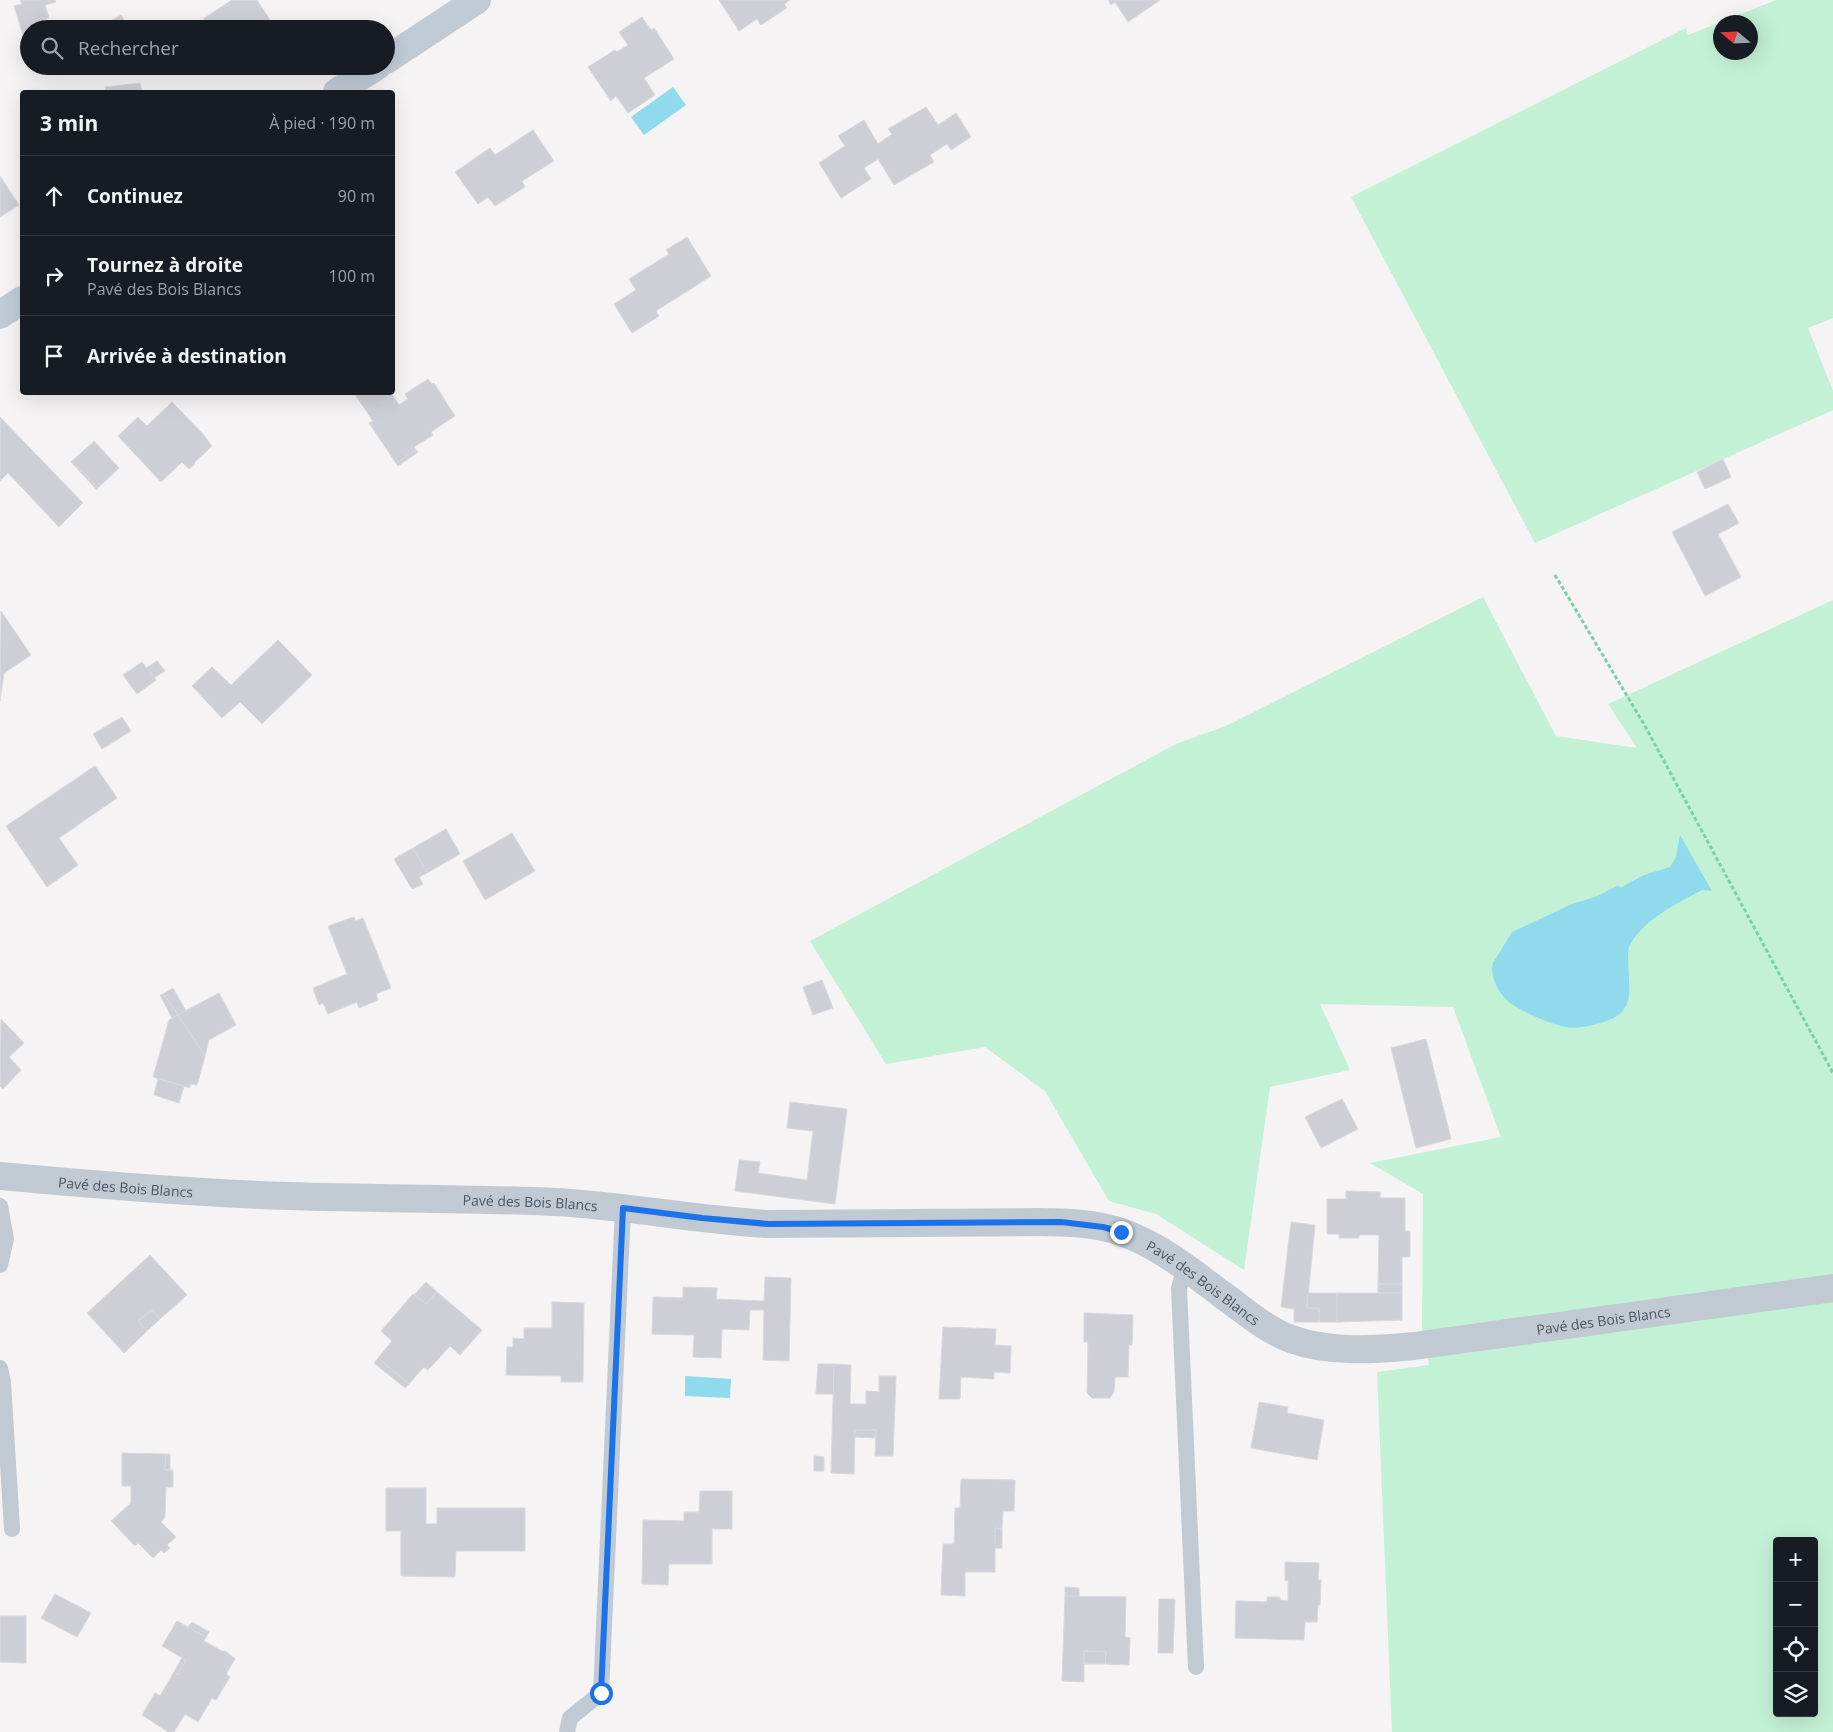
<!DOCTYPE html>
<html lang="fr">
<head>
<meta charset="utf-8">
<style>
  :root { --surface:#171b24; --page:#20242c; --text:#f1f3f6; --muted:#9ea1a6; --line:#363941 }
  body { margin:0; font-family:"Open Sans",sans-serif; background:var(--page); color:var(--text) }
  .controls { position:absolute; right:15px; bottom:15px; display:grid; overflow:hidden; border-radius:5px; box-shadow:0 5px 20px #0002 }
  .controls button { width:45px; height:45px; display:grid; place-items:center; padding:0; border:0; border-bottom:1px solid var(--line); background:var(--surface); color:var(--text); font:25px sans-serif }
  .compass { position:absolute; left:1713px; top:15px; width:45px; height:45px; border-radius:50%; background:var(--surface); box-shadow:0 5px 20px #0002; rotate:289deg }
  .stop { position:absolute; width:15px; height:15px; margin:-11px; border:4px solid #1a73e8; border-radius:50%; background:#fff }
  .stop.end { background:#1a73e8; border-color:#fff; box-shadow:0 1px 5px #0008 }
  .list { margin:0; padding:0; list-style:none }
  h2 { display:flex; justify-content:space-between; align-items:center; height:65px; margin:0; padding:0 20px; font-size:21px }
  h2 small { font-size:16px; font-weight:400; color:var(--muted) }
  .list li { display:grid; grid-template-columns:32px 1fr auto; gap:15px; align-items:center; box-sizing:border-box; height:80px; padding:0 20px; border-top:1px solid var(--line) }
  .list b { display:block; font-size:19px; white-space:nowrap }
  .list p { margin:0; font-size:16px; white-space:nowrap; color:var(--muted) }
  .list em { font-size:16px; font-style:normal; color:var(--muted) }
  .icon { flex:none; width:28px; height:28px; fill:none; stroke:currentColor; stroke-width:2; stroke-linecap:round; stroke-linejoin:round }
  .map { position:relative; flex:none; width:1833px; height:1732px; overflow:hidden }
  .search { position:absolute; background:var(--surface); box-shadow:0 5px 20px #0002; left:20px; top:20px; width:375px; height:55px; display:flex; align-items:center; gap:12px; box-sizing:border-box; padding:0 18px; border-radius:28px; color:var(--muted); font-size:19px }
  .panel { position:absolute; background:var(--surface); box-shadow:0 5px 20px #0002; left:20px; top:90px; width:375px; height:305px; border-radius:5px }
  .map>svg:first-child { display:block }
  .green { fill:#c3f1d5; fill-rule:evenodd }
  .water { fill:#90daee }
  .building { fill:#cdcfd5; stroke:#d7d9de }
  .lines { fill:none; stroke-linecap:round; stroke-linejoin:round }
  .path { stroke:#7ad0a6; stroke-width:3; stroke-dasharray:4 2.5; stroke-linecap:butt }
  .service { stroke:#c1cad2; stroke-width:16 }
  .minor { stroke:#c1cad2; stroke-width:28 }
  .secondary { stroke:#c1cbd6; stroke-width:28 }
  .route { stroke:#1a73e8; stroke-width:6 }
  .labels { text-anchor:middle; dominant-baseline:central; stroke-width:4; stroke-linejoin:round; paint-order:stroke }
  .street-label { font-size:14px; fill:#4a5661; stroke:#fff }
</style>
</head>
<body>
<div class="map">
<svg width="1833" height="1732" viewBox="0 0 1833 1732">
  <rect width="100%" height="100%" fill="#f5f3f3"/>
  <g class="green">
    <path d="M 1776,0 L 1833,0 L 1833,318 L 1808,328 L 1833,391 L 1833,410 L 1535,543 L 1351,197 L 1686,28 L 1688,35 ZM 1720,22 L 1750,22 L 1750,52 L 1720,52 Z"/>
    <path d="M 1483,597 L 1556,736 L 1637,748 L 1608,704 L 1833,600 L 1833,1732 L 1392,1732 L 1377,1372 L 1429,1365 L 1422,1329 L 1423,1194 L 1370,1163 L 1501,1137 L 1453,1007 L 1320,1004 L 1350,1070 L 1270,1087 L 1244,1270 L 1156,1214 L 1109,1201 L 1045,1091 L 985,1047 L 886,1064 L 810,941 L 1176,744 L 1228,725 ZM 1777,1541 L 1814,1541 L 1814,1713 L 1777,1713 Z"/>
  </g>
  <g class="water">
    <path d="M 673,87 L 686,105 L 644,135 L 631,117 Z"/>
    <path d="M 1680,835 L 1712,891 L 1702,890 C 1678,903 1644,919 1630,945 C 1625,954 1632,987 1628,1001 C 1626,1007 1622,1013 1617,1016 C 1607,1023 1577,1030 1565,1027 C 1550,1024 1526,1013 1513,1005 C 1500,997 1489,977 1493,963 L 1512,932 L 1572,904 L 1595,897 L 1617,886 L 1622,887 L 1644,875 L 1670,867 L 1676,857 Z"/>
    <path d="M 685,1376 L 731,1379 L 730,1398 L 685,1396 Z"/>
  </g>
  <g class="building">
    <path d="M 20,0 L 55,0 L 56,2 L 45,5 L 49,18 L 43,20 L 46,28 L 29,29 L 29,33 L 23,35 L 14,6 L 22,4 Z"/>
    <path d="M 232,0 L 257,0 L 274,26 L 270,29 L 210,29 L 203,19 Z"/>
    <path d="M 719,0 L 790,0 L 784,4 L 787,8 L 761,25 L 757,19 L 739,31 Z"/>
    <path d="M 1108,0 L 1160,0 L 1128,22 L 1115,2 L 1111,5 Z"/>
    <path d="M 121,15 L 130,29 L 107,29 L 104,25 Z"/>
    <path d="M 642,17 L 651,30 L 654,28 L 674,59 L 644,78 L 655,95 L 628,113 L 616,96 L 611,101 L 588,67 L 615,50 L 617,52 L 628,45 L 619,32 Z"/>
    <path d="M 140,83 L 142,92 L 94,92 L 106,91 L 105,87 Z"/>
    <path d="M 926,107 L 938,125 L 956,113 L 971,137 L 951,150 L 947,144 L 930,155 L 934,162 L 894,185 L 878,159 L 864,168 L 871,179 L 841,198 L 819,163 L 845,146 L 838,136 L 864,120 L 878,144 L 892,134 L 888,129 Z"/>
    <path d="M 533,130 L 554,161 L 522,181 L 525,187 L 495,206 L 488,197 L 478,204 L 455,172 L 490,148 L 495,155 Z"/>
    <path d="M 0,176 L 19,205 L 0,217 Z"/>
    <path d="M 687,237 L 711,276 L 656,311 L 659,316 L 632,333 L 614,304 L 636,290 L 629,279 L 669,254 L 666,250 Z"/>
    <path d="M 428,379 L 432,384 L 434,383 L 455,416 L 431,432 L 433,435 L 414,447 L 416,450 L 396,463 L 369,423 L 373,421 L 354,393 L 391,392 L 399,405 L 408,399 L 405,394 Z"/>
    <path d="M 172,402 L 202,433 L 212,446 L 194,463 L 195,464 L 189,469 L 182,462 L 161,482 L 118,436 L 138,417 L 147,426 Z"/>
    <path d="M 0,417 L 83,503 L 59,527 L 8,473 L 0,481 Z"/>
    <path d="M 94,441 L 119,468 L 98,488 L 72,461 Z"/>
    <path d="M 416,450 L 418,452 L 398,466 L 396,463 Z"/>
    <path d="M 1723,459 L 1731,477 L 1705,489 L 1697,472 Z"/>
    <path d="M 72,461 L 98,488 L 97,490 L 71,462 Z"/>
    <path d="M 1728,504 L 1739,523 L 1718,534 L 1741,577 L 1705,596 L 1672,532 Z"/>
    <path d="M 1,611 L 31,655 L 4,673 L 0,701 Z"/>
    <path d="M 278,640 L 312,675 L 262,724 L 240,702 L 222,718 L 192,686 L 212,667 L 231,685 Z"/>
    <path d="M 157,661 L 165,671 L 154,678 L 146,668 Z"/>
    <path d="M 142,662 L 156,680 L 137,694 L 123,675 Z"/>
    <path d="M 122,717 L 131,731 L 102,749 L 93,734 Z"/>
    <path d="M 95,766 L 117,798 L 59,838 L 78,865 L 47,887 L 6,826 Z"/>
    <path d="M 446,829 L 460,854 L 427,873 L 413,848 Z"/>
    <path d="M 512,833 L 535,871 L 485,900 L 463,861 Z"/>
    <path d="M 413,848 L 427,873 L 419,877 L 423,884 L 412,889 L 394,859 Z"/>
    <path d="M 354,917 L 355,921 L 363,918 L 391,988 L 376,994 L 378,1000 L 359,1008 L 357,1002 L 328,1014 L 323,1003 L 319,1005 L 313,988 L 347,974 L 328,926 Z"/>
    <path d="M 822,980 L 833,1008 L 813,1015 L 803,987 Z"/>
    <path d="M 173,988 L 186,1011 L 178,1015 L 163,994 Z"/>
    <path d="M 219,993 L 236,1025 L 209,1040 L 205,1056 L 178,1015 Z"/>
    <path d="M 163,994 L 178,1015 L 172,1018 L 160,995 Z"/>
    <path d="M 178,1015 L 205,1056 L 197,1085 L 190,1084 L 190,1088 L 153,1077 L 169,1020 Z"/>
    <path d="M 1,1019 L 24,1043 L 9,1057 L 21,1070 L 3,1089 L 0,1086 Z"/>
    <path d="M 1426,1039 L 1451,1139 L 1416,1148 L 1391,1048 Z"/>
    <path d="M 158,1079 L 184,1086 L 179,1103 L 154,1095 Z"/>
    <path d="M 1342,1099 L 1358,1129 L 1321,1148 L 1305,1117 Z"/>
    <path d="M 790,1102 L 847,1109 L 835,1204 L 735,1191 L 739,1160 L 760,1162 L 758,1173 L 807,1180 L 813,1131 L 787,1128 Z"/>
    <path d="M 1346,1191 L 1380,1192 L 1380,1198 L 1405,1198 L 1405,1231 L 1410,1231 L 1410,1257 L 1402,1257 L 1402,1284 L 1378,1284 L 1379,1235 L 1359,1235 L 1359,1238 L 1339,1238 L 1339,1234 L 1327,1234 L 1327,1199 L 1346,1199 Z"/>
    <path d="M 1291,1222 L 1315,1225 L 1307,1308 L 1319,1308 L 1319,1322 L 1294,1322 L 1294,1309 L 1281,1307 Z"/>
    <path d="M 150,1255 L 187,1295 L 160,1319 L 152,1310 L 138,1321 L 147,1331 L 124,1353 L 87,1313 Z"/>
    <path d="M 765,1277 L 791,1278 L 789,1361 L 763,1360 L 764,1310 L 750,1310 L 749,1330 L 722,1329 L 721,1358 L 693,1357 L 694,1335 L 652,1334 L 653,1297 L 683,1298 L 683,1287 L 717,1288 L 716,1299 L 764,1301 Z"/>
    <path d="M 426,1282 L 437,1292 L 426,1304 L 414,1295 Z"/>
    <rect x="1378" y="1284" width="24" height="9"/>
    <path d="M 437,1292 L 482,1330 L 460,1355 L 450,1346 L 428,1370 L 424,1367 L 409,1384 L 378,1358 L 392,1341 L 381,1331 L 413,1294 L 426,1304 Z"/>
    <path d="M 1308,1293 L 1337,1293 L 1337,1322 L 1319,1322 L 1319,1308 L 1307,1308 Z"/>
    <path d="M 1337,1293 L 1402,1293 L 1402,1320 L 1337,1322 Z"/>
    <path d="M 552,1302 L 584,1303 L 583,1382 L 561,1382 L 561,1376 L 506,1375 L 507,1347 L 513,1347 L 513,1338 L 524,1339 L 524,1328 L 552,1328 Z"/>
    <path d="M 152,1310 L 160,1319 L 147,1331 L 138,1321 Z"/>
    <path d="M 1084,1313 L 1133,1315 L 1132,1345 L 1129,1345 L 1128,1377 L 1115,1377 L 1114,1392 L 1110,1398 L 1092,1398 L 1087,1393 L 1088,1342 L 1084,1342 Z"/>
    <path d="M 943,1327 L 996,1329 L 995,1345 L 1011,1346 L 1010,1373 L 994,1372 L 994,1379 L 961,1377 L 960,1399 L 939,1399 Z"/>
    <path d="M 378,1358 L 409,1384 L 405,1388 L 374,1363 Z"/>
    <path d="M 818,1364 L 834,1364 L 834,1394 L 816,1394 Z"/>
    <path d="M 834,1364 L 851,1365 L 850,1404 L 866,1404 L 866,1391 L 879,1392 L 879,1376 L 896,1376 L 893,1456 L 875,1456 L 876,1430 L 855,1430 L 854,1474 L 831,1473 Z"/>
    <path d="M 1259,1402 L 1288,1407 L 1287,1413 L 1324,1420 L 1317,1460 L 1251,1448 Z"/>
    <path d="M 855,1430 L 876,1430 L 875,1438 L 855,1437 Z"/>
    <path d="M 122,1453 L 166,1454 L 165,1470 L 173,1470 L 173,1487 L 166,1487 L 165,1517 L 161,1522 L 176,1537 L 167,1545 L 170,1548 L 164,1553 L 161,1550 L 153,1558 L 138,1543 L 135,1546 L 111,1521 L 131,1503 L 131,1486 L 122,1486 Z"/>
    <path d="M 166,1454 L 170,1454 L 170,1470 L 165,1470 Z"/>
    <path d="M 814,1456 L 824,1457 L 824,1471 L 814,1471 Z"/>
    <path d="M 961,1479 L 1015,1480 L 1014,1511 L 1003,1511 L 1002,1529 L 995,1528 L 995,1572 L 965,1572 L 965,1596 L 941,1595 L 943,1544 L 954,1544 L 955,1508 L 960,1508 Z"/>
    <path d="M 386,1488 L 426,1488 L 426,1524 L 437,1524 L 437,1508 L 525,1508 L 525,1551 L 456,1551 L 455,1577 L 401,1576 L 401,1531 L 386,1531 Z"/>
    <path d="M 700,1491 L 732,1491 L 732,1529 L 712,1529 L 712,1564 L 669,1564 L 668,1585 L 642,1584 L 643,1520 L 684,1521 L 684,1512 L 699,1512 Z"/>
    <path d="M 995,1528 L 1002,1529 L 1002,1548 L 995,1548 Z"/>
    <path d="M 1285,1562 L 1319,1563 L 1318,1580 L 1321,1580 L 1320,1605 L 1318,1605 L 1317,1622 L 1305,1622 L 1304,1640 L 1235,1638 L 1236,1601 L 1267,1602 L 1267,1597 L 1280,1597 L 1280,1600 L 1288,1601 L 1288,1580 L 1285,1581 Z"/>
    <path d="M 1065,1587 L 1079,1588 L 1079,1596 L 1065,1596 Z"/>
    <path d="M 55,1594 L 91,1613 L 77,1637 L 41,1618 Z"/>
    <path d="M 1065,1596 L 1126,1597 L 1125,1637 L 1130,1638 L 1129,1665 L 1105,1664 L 1106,1652 L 1084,1651 L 1084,1682 L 1062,1681 Z"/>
    <path d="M 1159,1599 L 1175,1599 L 1173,1653 L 1158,1653 Z"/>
    <path d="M 0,1616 L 26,1616 L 26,1663 L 0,1662 Z"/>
    <path d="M 177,1621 L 206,1637 L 204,1641 L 222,1651 L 225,1651 L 235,1659 L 226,1674 L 230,1677 L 216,1700 L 212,1698 L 198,1722 L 185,1714 L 174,1732 L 168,1732 L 142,1715 L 155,1693 L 160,1696 L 174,1672 L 178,1675 L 186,1660 L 162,1646 Z"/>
    <path d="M 192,1622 L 209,1632 L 206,1637 L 188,1627 Z"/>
    <path d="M 1084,1651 L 1106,1652 L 1105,1664 L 1084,1664 Z"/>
    <path d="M 182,1658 L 186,1660 L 178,1675 L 174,1672 Z"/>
  </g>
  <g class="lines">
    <path class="path" d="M 1555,575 L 1645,726 L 1833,1073"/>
    <g class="service">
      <path d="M 0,1206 L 6,1239 L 0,1265"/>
      <path d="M 1185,1267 L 1179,1288 L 1196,1667"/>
      <path d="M 0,1368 L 3,1382 L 12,1529"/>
      <path d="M 567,1732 L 570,1718 L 601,1693 L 623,1208"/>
    </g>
    <path class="minor" id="s1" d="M 0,1176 C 96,1185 193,1193 289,1196 C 378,1199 467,1198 556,1202 C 627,1206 697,1220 768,1224 L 1039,1222 C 1066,1222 1095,1223 1121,1232 C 1159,1245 1192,1272 1224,1296 C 1245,1311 1266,1330 1291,1339 C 1330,1353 1373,1350 1414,1346 L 1833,1288"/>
    <g class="secondary">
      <path d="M 386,60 L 477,0"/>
      <path d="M 337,92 L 377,66"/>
      <path d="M 0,315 L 22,300"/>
    </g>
  </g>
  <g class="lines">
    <path class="route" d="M 601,1693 L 623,1208 L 702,1218 L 768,1224 L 1061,1222 L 1103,1227 L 1121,1232"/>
  </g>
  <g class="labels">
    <g class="street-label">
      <text stroke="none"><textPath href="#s1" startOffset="126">Pavé des Bois Blancs</textPath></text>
      <text stroke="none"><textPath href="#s1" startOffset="531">Pavé des Bois Blancs</textPath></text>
      <text stroke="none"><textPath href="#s1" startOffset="1221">Pavé des Bois Blancs</textPath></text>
      <text stroke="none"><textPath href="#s1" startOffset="1641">Pavé des Bois Blancs</textPath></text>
    </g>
  </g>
</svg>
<div class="controls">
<button>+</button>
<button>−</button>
<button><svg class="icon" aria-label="locate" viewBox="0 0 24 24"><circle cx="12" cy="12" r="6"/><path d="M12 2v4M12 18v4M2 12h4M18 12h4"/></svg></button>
<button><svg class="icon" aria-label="layers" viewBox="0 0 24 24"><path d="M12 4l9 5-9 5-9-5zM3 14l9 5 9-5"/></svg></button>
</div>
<svg class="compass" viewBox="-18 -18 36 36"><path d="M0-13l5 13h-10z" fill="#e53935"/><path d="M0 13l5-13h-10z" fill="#9ea1a6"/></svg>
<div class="stop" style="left:601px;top:1693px"></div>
<div class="stop end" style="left:1121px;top:1232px"></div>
<div class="search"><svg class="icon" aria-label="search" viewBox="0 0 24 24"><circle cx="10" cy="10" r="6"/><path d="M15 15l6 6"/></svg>Rechercher</div>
<section class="panel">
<h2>3 min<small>À pied · 190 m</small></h2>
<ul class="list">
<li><svg class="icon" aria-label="ahead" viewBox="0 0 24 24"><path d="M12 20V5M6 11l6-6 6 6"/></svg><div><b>Continuez</b></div><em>90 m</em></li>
<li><svg class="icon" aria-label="right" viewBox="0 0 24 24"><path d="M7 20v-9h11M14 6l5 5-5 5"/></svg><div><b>Tournez à droite</b><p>Pavé des Bois Blancs</p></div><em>100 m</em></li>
<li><svg class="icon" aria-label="arrive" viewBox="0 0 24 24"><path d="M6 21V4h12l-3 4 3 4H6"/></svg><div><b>Arrivée à destination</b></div></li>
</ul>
</section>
</div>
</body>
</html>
